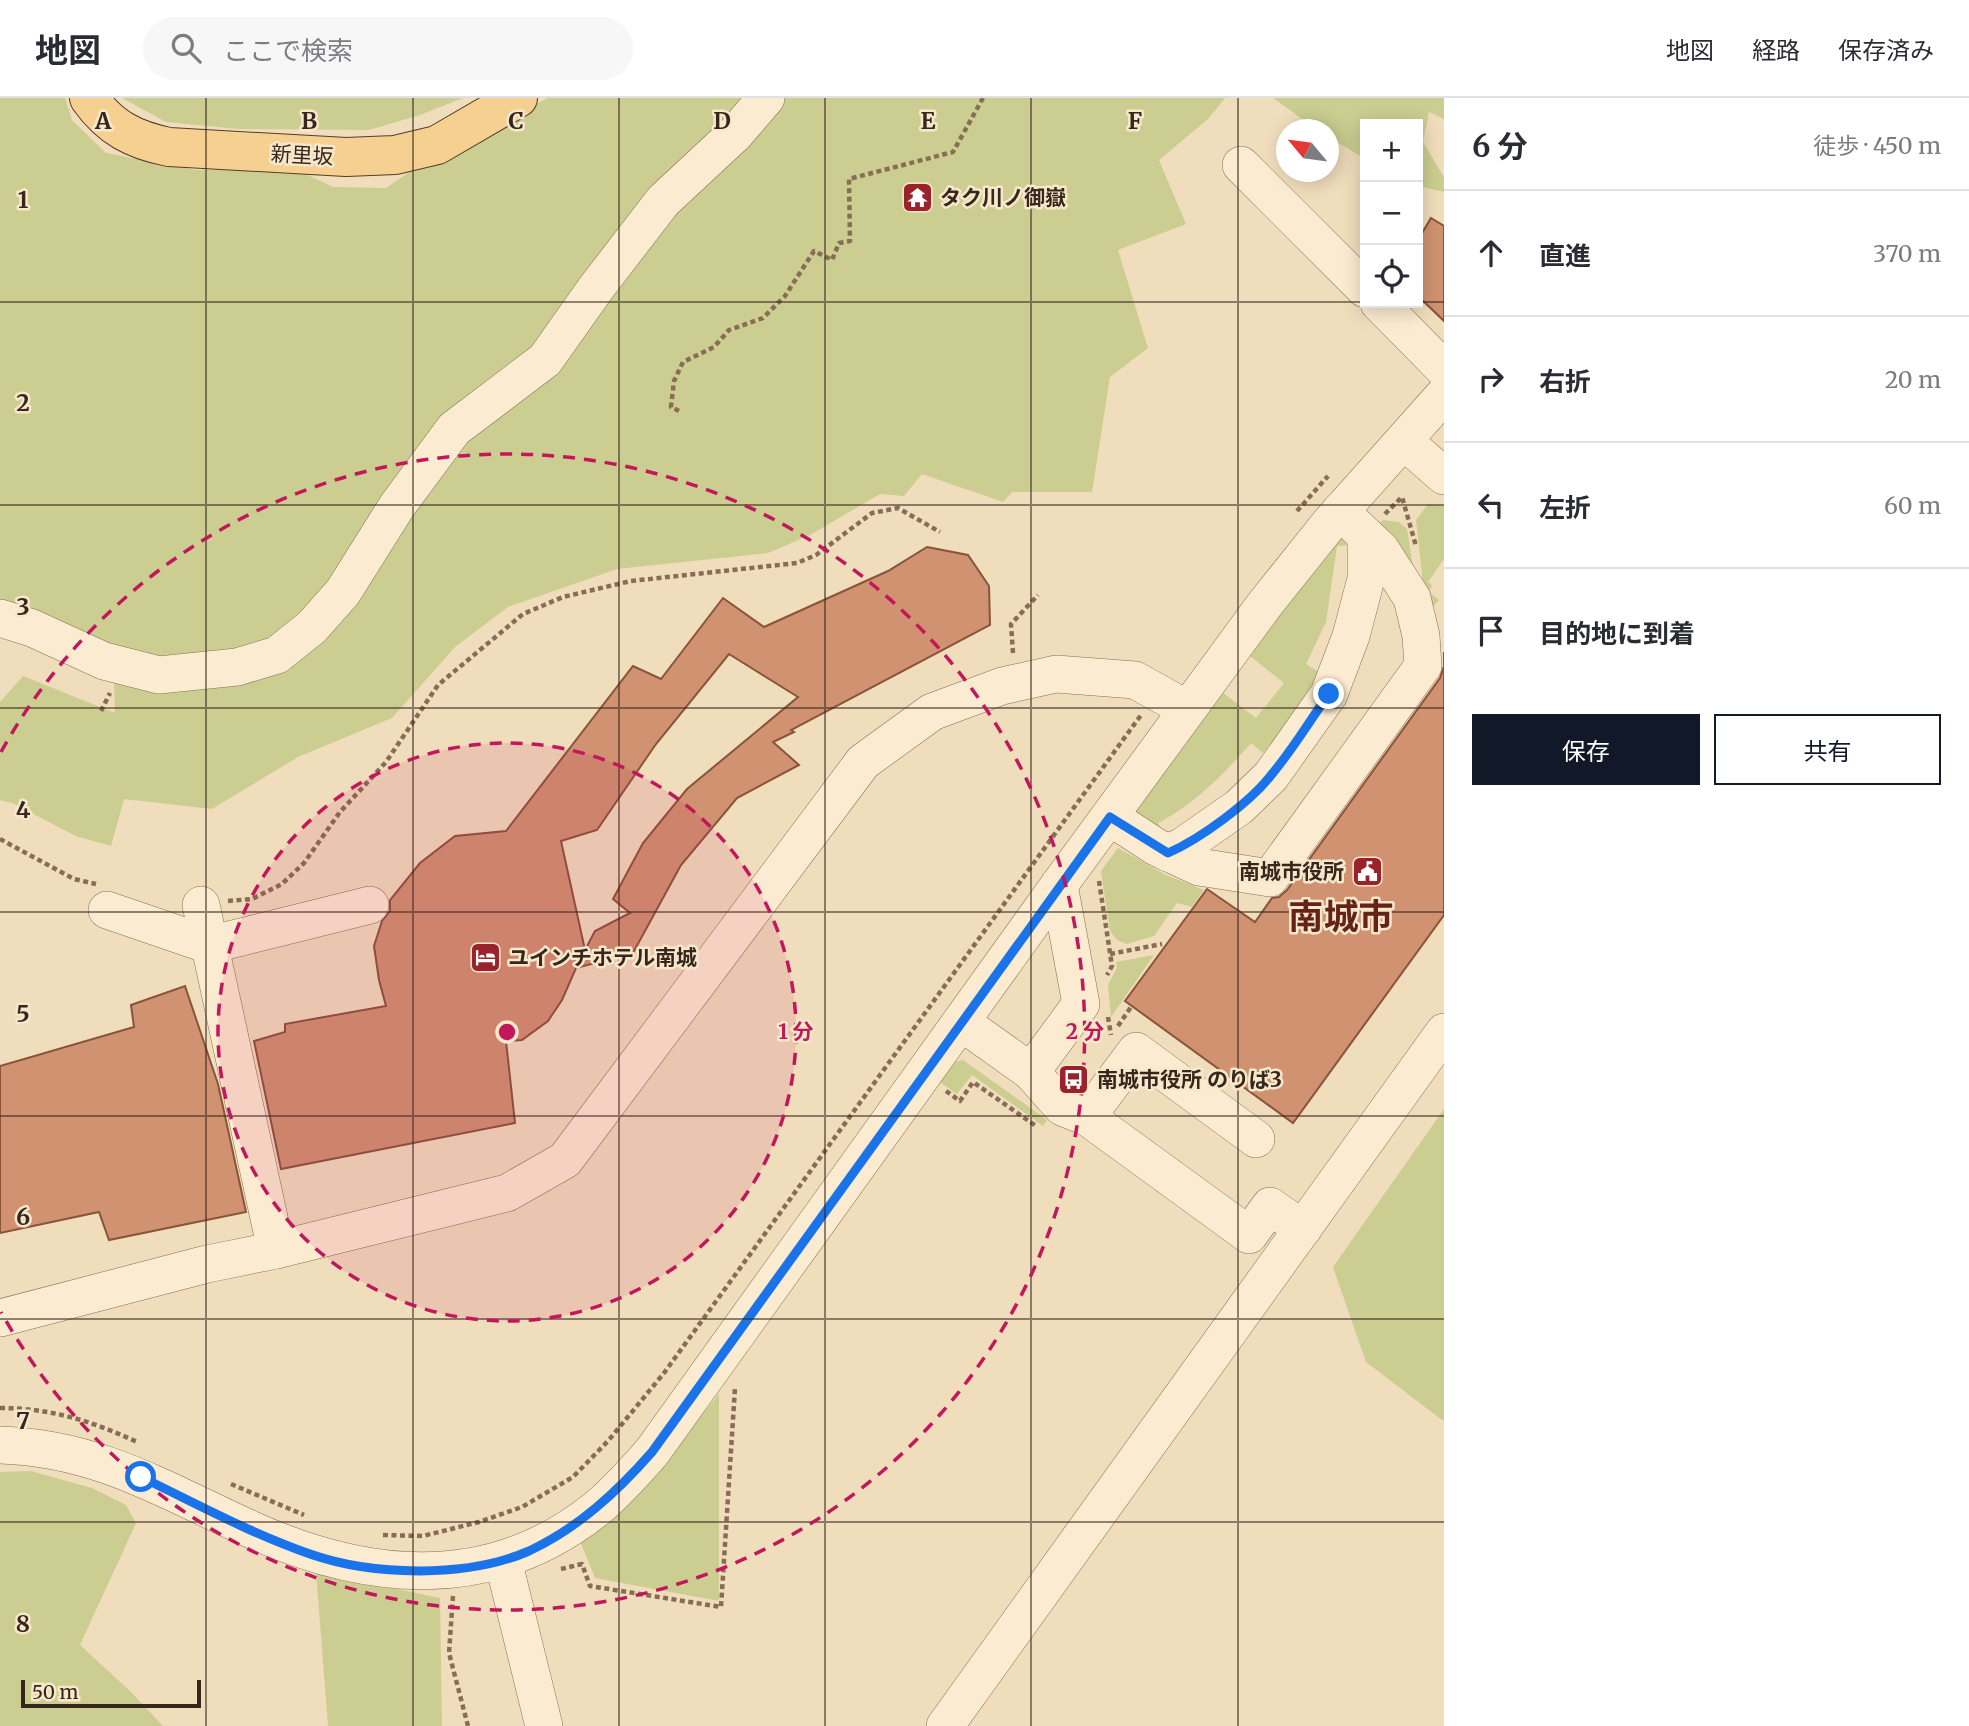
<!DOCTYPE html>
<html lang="ja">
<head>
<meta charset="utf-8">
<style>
  :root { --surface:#fff; --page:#f7f7f7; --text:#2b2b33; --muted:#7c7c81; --line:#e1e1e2; --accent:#111827 }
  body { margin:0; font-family:Merriweather,"Noto Sans JP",serif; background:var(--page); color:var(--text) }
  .controls { position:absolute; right:21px; top:21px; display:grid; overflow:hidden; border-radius:0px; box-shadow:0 4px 18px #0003 }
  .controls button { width:63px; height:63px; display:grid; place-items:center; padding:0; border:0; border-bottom:2px solid var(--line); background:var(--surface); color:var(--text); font:35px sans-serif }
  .compass { position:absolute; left:1276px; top:21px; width:63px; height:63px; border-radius:50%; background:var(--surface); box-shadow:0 4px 18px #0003; rotate:299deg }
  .scale { position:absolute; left:21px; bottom:18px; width:180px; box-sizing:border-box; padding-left:7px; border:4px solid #37261b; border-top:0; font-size:19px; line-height:24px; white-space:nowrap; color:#37261b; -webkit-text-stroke:5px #f7e8cc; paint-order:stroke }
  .stop { position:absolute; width:21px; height:21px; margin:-16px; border:5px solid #1a73e8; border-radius:50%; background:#fff }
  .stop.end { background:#1a73e8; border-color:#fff; box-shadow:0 2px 7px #0008 }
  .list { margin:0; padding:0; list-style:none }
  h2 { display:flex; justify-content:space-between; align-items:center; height:91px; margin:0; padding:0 28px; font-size:30px }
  h2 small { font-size:23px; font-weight:400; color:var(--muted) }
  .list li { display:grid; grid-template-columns:46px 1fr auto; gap:21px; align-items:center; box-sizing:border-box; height:126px; padding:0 28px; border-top:2px solid var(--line) }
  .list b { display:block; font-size:26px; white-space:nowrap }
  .list em { font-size:23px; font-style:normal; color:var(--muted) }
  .actions { display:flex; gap:14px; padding:21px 28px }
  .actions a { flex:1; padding:16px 0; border:2px solid var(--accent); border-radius:0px; text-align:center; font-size:24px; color:var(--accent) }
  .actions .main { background:var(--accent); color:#fff }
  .icon { flex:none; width:38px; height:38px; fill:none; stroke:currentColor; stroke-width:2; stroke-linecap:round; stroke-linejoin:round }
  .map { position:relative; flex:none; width:1444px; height:1628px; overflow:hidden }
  header { display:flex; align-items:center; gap:42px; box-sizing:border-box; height:98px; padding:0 35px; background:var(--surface); border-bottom:2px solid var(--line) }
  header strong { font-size:33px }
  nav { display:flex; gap:38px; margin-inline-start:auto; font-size:24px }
  .search { width:490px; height:63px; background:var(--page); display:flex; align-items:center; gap:18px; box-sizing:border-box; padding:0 24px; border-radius:38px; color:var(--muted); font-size:26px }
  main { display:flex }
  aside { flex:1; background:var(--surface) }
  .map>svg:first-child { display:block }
  .green { fill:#cbce90; fill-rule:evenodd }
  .building { fill:#d09270; stroke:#89543a; stroke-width:2; fill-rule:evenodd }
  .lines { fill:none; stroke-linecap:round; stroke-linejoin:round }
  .minor-casing { stroke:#886d55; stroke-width:38 }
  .major-casing { stroke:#553b2a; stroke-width:40 }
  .path { stroke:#886d55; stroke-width:4.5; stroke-dasharray:5 3.5; stroke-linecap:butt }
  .minor { stroke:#fbebd0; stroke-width:37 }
  .major { stroke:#f6d091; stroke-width:38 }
  .route { stroke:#1a73e8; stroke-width:9 }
  .grid { fill:none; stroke:#37261b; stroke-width:2; stroke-opacity:0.55 }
  .ring { fill:none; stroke:#c2185b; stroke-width:3.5; stroke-dasharray:12 9 }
  .labels { text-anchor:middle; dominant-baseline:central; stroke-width:5; stroke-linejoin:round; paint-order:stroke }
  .street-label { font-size:21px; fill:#37261b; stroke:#f7e8cc }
  .poi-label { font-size:21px; font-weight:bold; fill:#37261b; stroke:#f7e8cc; text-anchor:start }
  .town-label { font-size:35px; font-weight:bold; fill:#652318; stroke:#f7e8cc }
  .grid-label { font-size:23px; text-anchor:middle; font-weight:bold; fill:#37261b; stroke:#f7e8cc; stroke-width:5; stroke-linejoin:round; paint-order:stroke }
  .centre { fill:#c2185b; stroke:#f7e8cc; stroke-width:3.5 }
  .ring-label { font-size:21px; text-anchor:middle; font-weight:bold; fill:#c2185b; stroke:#f7e8cc; stroke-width:5; stroke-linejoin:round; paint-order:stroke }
</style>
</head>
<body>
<header>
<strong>地図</strong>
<div class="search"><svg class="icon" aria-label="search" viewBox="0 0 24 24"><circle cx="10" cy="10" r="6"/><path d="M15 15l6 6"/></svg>ここで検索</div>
<nav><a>地図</a><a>経路</a><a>保存済み</a></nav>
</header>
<main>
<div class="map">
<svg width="1444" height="1628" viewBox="0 0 1444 1628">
  <rect width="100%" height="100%" fill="#f0ddbc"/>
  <g class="green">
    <path d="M 0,0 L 65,0 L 72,22 L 106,55 L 196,72 L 291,69 L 333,89 L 386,90 L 424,64 L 548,0 L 752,0 L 304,525 L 253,556 L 170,566 L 0,509 Z"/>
    <path d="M 122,0 L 463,0 L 420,17 L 369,32 L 238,31 L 166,24 Z"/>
    <path d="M 778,0 L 1225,0 L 1208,21 L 1159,62 L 1186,126 L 1118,152 L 1148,250 L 1110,279 L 1092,394 L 1012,394 L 1003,404 L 922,376 L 904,398 L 880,396 L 810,437 L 768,455 L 617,471 L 508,509 L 455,549 L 392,620 L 298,659 L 212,711 L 124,701 L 111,748 L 76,738 L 12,705 L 0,702 L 0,604 L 23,578 L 115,615 L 114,579 L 276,568 L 451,349 L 641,150 Z"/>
    <path d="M 1273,0 L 1444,0 L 1444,21 L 1429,14 L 1423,44 L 1444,79 L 1444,94 L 1418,88 L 1418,26 L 1365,26 L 1365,61 L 1329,39 L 1328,32 L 1316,31 Z"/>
    <path d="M 1428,406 L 1444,408 L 1444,461 L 1428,484 L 1432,487 L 1429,494 L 1439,502 L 1429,513 L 1424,494 L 1416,422 Z"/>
    <path d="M 1383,422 L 1399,424 L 1407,431 L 1415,482 L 1375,430 Z"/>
    <path d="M 1338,431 L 1353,447 L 1337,448 L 1326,524 L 1306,566 L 1322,576 L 1300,612 L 1263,655 L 1251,645 C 1224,676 1195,706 1158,725 L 1165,740 L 1130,713 L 1142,690 L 1280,500 ZM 1246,555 L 1284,585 L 1256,620 L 1218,591 Z"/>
    <path d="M 1118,750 L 1166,777 L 1204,792 L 1192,809 L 1177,805 L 1154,838 L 1127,846 L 1117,842 L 1110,833 L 1101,773 Z"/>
    <path d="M 1154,857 L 1111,919 L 1108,887 L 1117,870 L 1116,864 Z"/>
    <path d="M 963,962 L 1047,1022 L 1043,1028 L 972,977 L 957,996 L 937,982 L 955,964 Z"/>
    <path d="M 1444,1011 L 1444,1322 L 1442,1322 L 1366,1264 L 1333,1169 Z"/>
    <path d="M 719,1296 L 719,1503 L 595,1480 L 578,1438 L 649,1382 Z"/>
    <path d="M 31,1373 L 92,1390 L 126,1407 L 136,1425 L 80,1547 L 131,1594 L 163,1628 L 0,1628 L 0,1374 Z"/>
    <path d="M 316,1474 L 440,1500 L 442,1628 L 328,1628 Z"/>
  </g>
  <g class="building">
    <path d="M 1431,120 L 1444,128 L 1444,223 L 1418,198 L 1418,142 Z"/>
    <path d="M 927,449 L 968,457 L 989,488 L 990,527 L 791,632 L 794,634 L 773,644 L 799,667 L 737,700 L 681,767 L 633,855 L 576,870 L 562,902 L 548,923 L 522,942 L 506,943 L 515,1025 L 281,1071 L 254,943 L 285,934 L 285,926 L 386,908 L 379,882 L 374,848 L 382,823 L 390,813 L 390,802 L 420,765 L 455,738 L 506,733 L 633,568 L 661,581 L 723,500 L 764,529 L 888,473 ZM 729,556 L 798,599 L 687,691 L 643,745 L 613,801 L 630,815 L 595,833 L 585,852 L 561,743 L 597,732 L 656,646 Z"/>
    <path d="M 1444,554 L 1444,817 L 1293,1025 L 1125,903 L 1207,791 L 1255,824 L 1272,800 L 1279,799 L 1287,792 L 1440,580 L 1444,568 Z"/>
    <path d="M 185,888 L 218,986 L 246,1114 L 109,1142 L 99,1114 L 0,1135 L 0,968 L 134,929 L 131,907 Z"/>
  </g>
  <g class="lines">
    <defs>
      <g id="minor">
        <path d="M 1241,67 L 1365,191"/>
        <path d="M 1379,205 L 1444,271"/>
        <path d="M 1404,343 L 1444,378"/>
        <path d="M 0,520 L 32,530 L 104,563 L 159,577 L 237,569 L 277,557 L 312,529 L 343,494 L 397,408 L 454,331 L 545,262 L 596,190 L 663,103 L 735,36 L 766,0"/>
        <path d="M 1110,719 L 1156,749 L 1199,769 L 1270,780 L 1423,568 L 1421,538 L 1412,500 L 1381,452 L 1340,413"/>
        <path d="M 1168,755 L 1183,748 L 1239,709 L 1271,678 L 1329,596 L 1351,538 L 1366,481 L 1366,438"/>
        <path d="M 201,807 L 276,1152"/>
        <path d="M 107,812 L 209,847 L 370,807"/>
        <path d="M 961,924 L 1031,974 L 1081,906 L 1059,787"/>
        <path d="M 1031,974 L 1062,1009 L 1087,1019 L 1249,1137 L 1270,1108 L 1303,1131"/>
        <path d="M 1087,1019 L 1136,953 L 1256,1041"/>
        <path d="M 0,1220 L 207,1166 L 276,1152 L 507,1095 L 565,1062 L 863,664 L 932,614 L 1002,588 L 1056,576 L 1135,582 L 1187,611"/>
        <path d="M 0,1347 C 98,1350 164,1392 250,1431 C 367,1484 490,1496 596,1411 C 617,1394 634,1374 652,1354 L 1059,787 L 1265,506 L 1329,426 L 1444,297"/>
        <path d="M 503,1462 L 544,1628"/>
        <path d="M 945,1628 L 1444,934"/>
      </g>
      <path id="major" d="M 89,0 C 110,30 134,42 169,49 L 346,59 L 395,57 L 437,47 L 518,0"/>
    </defs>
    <use href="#minor" class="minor-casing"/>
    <use href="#major" class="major-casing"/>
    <g class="path">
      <path d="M 679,313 L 671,309 L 674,283 L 683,264 L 714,249 L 729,232 L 763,220 L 785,198 L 814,153 L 832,162 L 839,145 L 850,143 L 849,81 L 953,54 L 983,0"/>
      <path d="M 1297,413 L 1328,378"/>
      <path d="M 1385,416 L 1402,399 L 1416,448"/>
      <path d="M 1013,555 L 1011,526 L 1038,497"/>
      <path d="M 101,613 L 110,595"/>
      <path d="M 0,741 L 74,781 L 96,786"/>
      <path d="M 1099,783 L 1112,868 L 1107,877"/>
      <path d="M 228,803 L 252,801 L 282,786 L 304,765 L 340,714 L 386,664 L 438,587 L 523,516 L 563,499 L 631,483 L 797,465 L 816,457 L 872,415 L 898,410 L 940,434"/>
      <path d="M 1110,856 L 1162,846"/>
      <path d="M 1108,919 L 1111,937"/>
      <path d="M 1118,928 L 1131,909"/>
      <path d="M 946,993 L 960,1003 L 973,984 L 1036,1028"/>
      <path d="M 0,1310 C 50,1310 92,1323 137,1344"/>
      <path d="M 231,1386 L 304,1417"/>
      <path d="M 383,1437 L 423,1438 L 479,1424 L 522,1409 L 573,1379 L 608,1343 L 664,1275 L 1141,617"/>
      <path d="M 561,1471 L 582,1466 L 590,1488 L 721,1509 L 735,1290"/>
      <path d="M 453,1498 L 449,1555 L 468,1628"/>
    </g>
    <use href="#minor" class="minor"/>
    <use href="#major" class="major"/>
  </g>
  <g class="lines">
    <path class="route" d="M 141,1379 C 197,1406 252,1436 310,1456 C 373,1478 467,1480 529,1453 C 578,1430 617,1394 652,1354 L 1110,719 L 1168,755 C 1200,741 1251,704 1272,676 C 1293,651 1310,622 1329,596"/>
  </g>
  <path class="grid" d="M 206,0 L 206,1628M 413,0 L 413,1628M 619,0 L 619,1628M 825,0 L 825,1628M 1031,0 L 1031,1628M 1238,0 L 1238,1628M 0,204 L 1365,204M 1418,204 L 1444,204M 0,407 L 1444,407M 0,610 L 1444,610M 0,814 L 1444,814M 0,1018 L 1444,1018M 0,1221 L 1444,1221M 0,1424 L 1444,1424"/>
  <circle cx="507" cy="934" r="289" fill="#c2185b" fill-opacity=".12"/>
  <g class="ring">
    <circle cx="507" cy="934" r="289"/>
    <path d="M1 654A578 578 0 1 1 1 1214"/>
  </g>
  <defs>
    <symbol id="temple-square" viewBox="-11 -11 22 22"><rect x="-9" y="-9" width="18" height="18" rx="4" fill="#9a222b" stroke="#f7e8cc"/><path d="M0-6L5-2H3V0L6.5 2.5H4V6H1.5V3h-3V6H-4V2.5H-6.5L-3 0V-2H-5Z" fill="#fff"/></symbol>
    <symbol id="civic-square" viewBox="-11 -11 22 22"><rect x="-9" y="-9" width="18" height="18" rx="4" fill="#9a222b" stroke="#f7e8cc"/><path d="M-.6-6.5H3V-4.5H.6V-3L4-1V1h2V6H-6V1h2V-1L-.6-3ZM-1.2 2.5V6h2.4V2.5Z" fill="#fff"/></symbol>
    <symbol id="hotel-square" viewBox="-11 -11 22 22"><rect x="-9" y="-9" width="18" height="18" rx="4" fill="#9a222b" stroke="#f7e8cc"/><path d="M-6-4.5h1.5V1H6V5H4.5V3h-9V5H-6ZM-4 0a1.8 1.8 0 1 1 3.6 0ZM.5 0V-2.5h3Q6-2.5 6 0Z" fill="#fff"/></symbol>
    <symbol id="bus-square" viewBox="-11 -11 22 22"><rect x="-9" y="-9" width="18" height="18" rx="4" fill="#9a222b" stroke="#f7e8cc"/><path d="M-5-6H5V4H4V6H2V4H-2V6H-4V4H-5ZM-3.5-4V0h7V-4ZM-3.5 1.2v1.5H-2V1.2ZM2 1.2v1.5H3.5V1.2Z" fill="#fff"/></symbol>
  </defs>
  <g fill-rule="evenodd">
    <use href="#temple-square" x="900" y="82" width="35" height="35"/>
    <use href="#civic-square" x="1350" y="756" width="35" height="35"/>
    <use href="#hotel-square" x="468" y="842" width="35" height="35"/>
    <use href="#bus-square" x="1056" y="964" width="35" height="35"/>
  </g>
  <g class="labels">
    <g class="street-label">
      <text transform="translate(302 57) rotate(3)">新里坂</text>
    </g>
    <g class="poi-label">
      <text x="940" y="99">タク川ノ御嶽</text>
      <text x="1344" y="773" text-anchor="end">南城市役所</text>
      <text x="508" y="859">ユインチホテル南城</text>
      <text x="1097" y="981">南城市役所 のりば3</text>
    </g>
    <g class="town-label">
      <text x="1341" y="819">南城市</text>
    </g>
  </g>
  <g class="grid-label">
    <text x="103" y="31">A</text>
    <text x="309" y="31">B</text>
    <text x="516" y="31">C</text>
    <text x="722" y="31">D</text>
    <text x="928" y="31">E</text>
    <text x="1135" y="31">F</text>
    <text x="23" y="110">1</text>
    <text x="23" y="313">2</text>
    <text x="23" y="517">3</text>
    <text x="23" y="720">4</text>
    <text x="23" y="924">5</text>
    <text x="23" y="1127">6</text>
    <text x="23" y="1331">7</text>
    <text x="23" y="1534">8</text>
  </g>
  <circle cx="507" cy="934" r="10" class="centre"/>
  <g class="ring-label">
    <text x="796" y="941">1 分</text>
    <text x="1085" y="941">2 分</text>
  </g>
</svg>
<div class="controls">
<button>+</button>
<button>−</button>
<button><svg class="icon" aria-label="locate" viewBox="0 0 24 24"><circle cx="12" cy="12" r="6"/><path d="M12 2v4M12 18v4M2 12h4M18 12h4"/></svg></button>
</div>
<svg class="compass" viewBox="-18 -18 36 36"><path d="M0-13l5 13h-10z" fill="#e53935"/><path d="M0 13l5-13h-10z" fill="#7c7c81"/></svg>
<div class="scale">50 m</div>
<div class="stop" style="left:141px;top:1379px"></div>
<div class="stop end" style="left:1329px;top:596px"></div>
</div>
<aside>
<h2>6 分<small>徒歩 · 450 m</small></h2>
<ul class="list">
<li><svg class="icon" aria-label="ahead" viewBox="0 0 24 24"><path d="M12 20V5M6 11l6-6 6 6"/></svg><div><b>直進</b></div><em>370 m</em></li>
<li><svg class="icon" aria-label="right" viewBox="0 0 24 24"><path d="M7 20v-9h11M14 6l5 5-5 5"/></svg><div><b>右折</b></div><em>20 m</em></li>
<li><svg class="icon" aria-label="left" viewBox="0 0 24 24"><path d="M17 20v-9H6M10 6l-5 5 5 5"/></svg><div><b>左折</b></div><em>60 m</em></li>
<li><svg class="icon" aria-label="arrive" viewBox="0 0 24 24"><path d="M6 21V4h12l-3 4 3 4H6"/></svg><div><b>目的地に到着</b></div></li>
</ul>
<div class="actions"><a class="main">保存</a><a>共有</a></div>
</aside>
</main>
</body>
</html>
